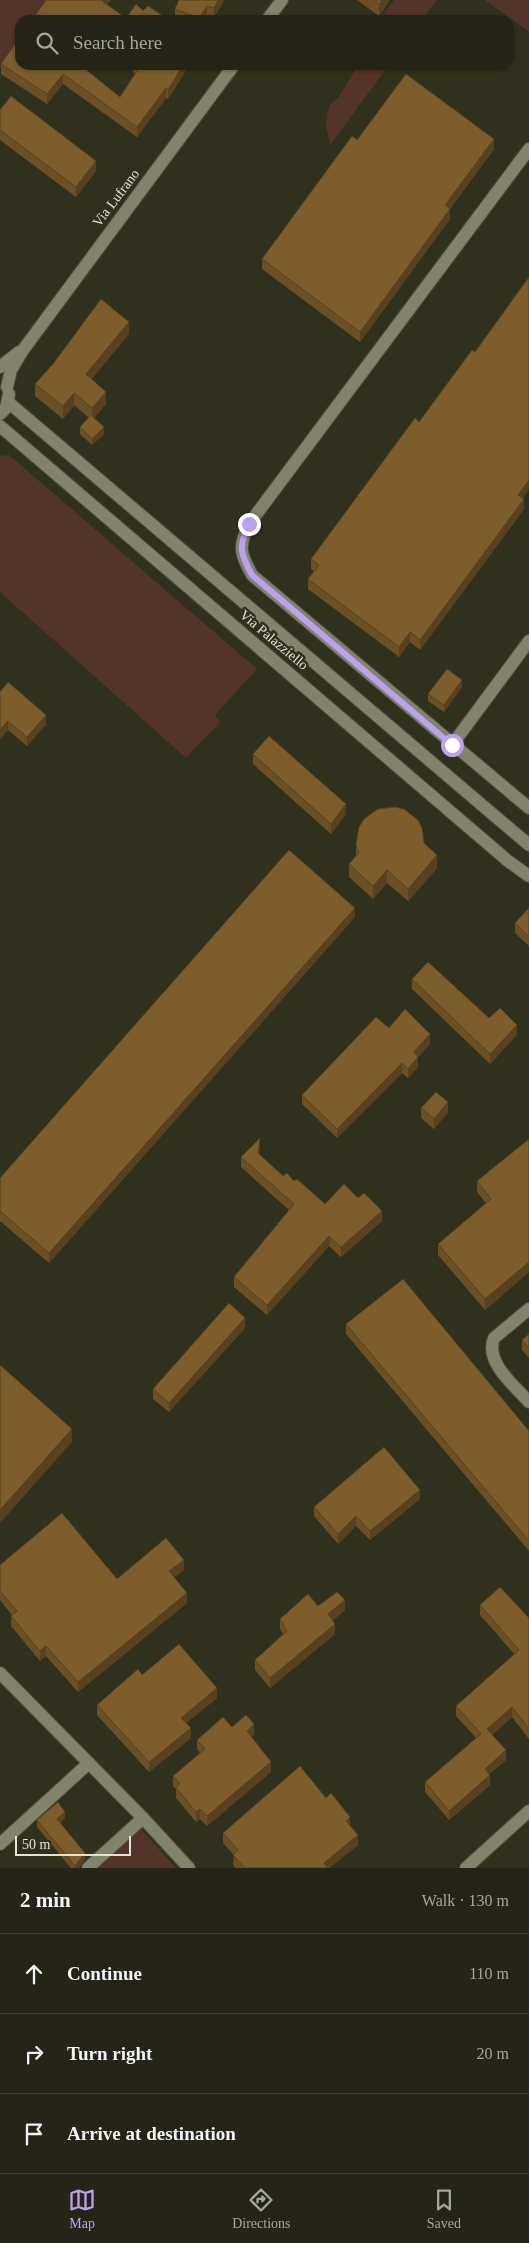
<!DOCTYPE html>
<html lang="en">
<head>
<meta charset="utf-8">
<style>
  :root { --surface:#242516; --page:#2c2d1f; --text:#f1f3f6; --muted:#a3a5a1; --line:#414235; --accent:#bca0f2 }
  body { margin:0; font-family:"Times New Roman",serif; background:var(--page); color:var(--text) }
  .scale { position:absolute; left:15px; bottom:12px; width:116px; box-sizing:border-box; padding-left:5px; border:2px solid #e3e4d7; border-top:0; font-size:14px; line-height:18px; white-space:nowrap; color:#e3e4d7; -webkit-text-stroke:4px #30311d; paint-order:stroke }
  .stop { position:absolute; width:15px; height:15px; margin:-11px; border:4px solid #bca0f2; border-radius:50%; background:#fff }
  .stop.end { background:#bca0f2; border-color:#fff; box-shadow:0 1px 5px #0008 }
  .list { margin:0; padding:0; list-style:none }
  h2 { display:flex; justify-content:space-between; align-items:center; height:65px; margin:0; padding:0 20px; font-size:21px }
  h2 small { font-size:16px; font-weight:400; color:var(--muted) }
  .list li { display:grid; grid-template-columns:32px 1fr auto; gap:15px; align-items:center; box-sizing:border-box; height:80px; padding:0 20px; border-top:1px solid var(--line) }
  .list b { display:block; font-size:19px; white-space:nowrap }
  .list em { font-size:16px; font-style:normal; color:var(--muted) }
  .icon { flex:none; width:28px; height:28px; fill:none; stroke:currentColor; stroke-width:2; stroke-linecap:round; stroke-linejoin:round }
  .map { position:relative; flex:none; width:529px; height:1868px; overflow:hidden }
  .search { position:absolute; background:var(--surface); box-shadow:0 1px 4px #0004; left:15px; right:15px; top:15px; height:55px; display:flex; align-items:center; gap:12px; box-sizing:border-box; padding:0 18px; border-radius:15px; color:var(--muted); font-size:19px }
  .sheet { height:305px; background:var(--surface) }
  nav { display:flex; justify-content:space-around; align-items:center; box-sizing:border-box; height:70px; border-top:1px solid var(--line); background:var(--surface); font-size:14px; color:var(--muted) }
  nav a { display:grid; justify-items:center; gap:2px }
  nav .on { color:var(--accent) }
  .map>svg:first-child { display:block }
  .green { fill:#523428 }
  .lines { fill:none; stroke-linecap:round; stroke-linejoin:round }
  .minor-casing { stroke:#4d4e3c; stroke-width:14 }
  .minor { stroke:#81836b; stroke-width:12 }
  .wall { fill:#6b5025 }
  .shaded-wall { fill:#57411e }
  .building { fill:#7c5d2b; stroke:#57411e }
  .route { stroke:#bca0f2; stroke-width:6 }
  .labels { text-anchor:middle; dominant-baseline:central; stroke-width:5; stroke-linejoin:round; paint-order:stroke }
  .street-label { font-size:14px; fill:#e3e4d7; stroke:#30311d }
</style>
</head>
<body>
<div class="map">
<svg width="529" height="1868" viewBox="0 0 529 1868">
  <rect width="100%" height="100%" fill="#30311d"/>
  <g class="green">
    <path d="M 0,0 L 50,0 L 35,20 L 20,20 L 20,41 L 0,68 Z"/>
    <path d="M 394,0 L 437,0 L 422,20 L 379,20 Z"/>
    <path d="M 485,0 L 529,0 L 529,32 Z"/>
    <path d="M 358,65 L 389,65 L 330,145 L 326,125 L 327,114 L 330,105 L 338,98 Z"/>
    <path d="M 9,455 L 257,669 L 215,715 L 220,722 L 186,758 L 0,592 L 0,456 Z"/>
    <path d="M 141,1829 L 176,1868 L 98,1868 Z"/>
  </g>
  <g class="lines">
    <defs>
      <g id="minor">
        <path d="M 267,20 L 282,0"/>
        <path d="M 529,149 L 249,524 C 238,547 240,553 252,575 L 529,808"/>
        <path d="M 0,367 L 19,352"/>
        <path d="M 7,387 L 11,370 L 23,350 L 234,65"/>
        <path d="M 8,402 L 529,845"/>
        <path d="M 0,414 L 6,408 L 9,394"/>
        <path d="M 0,426 L 508,861 L 529,876"/>
        <path d="M 452,745 L 529,641"/>
        <path d="M 529,1309 L 494,1338 C 484,1362 515,1386 529,1402"/>
        <path d="M 0,1673 L 143,1818 L 189,1868"/>
        <path d="M 0,1844 L 89,1763"/>
        <path d="M 88,1868 L 143,1818"/>
        <path d="M 466,1868 L 529,1811"/>
      </g>
    </defs>
    <use href="#minor" class="minor-casing"/>
    <use href="#minor" class="minor"/>
  </g>
  <g class="wall">
    <path d="M 178,0 L 224,0 L 214,18 L 207,16 L 204,20 L 177,20 L 175,19 L 175,9 L 179,1 Z"/>
    <path d="M 357,0 L 390,0 L 379,16 Z"/>
    <path d="M 1,64 L 85,65 L 83,67 L 120,97 L 135,74 L 133,72 L 133,65 L 185,65 L 185,72 L 168,99 L 166,98 L 137,137 L 63,84 L 47,104 L 1,74 Z"/>
    <path d="M 0,110 L 96,171 L 76,197 L 0,140 Z"/>
    <path d="M 357,140 L 494,149 L 450,209 L 450,219 L 360,342 L 262,269 L 262,259 Z"/>
    <path d="M 129,334 L 91,379 L 106,404 L 94,418 L 104,434 L 92,445 L 80,434 L 80,427 L 89,418 L 74,405 L 63,419 L 35,396 L 35,384 Z"/>
    <path d="M 419,422 L 529,489 L 523,498 L 524,509 L 420,650 L 410,642 L 399,657 L 308,589 L 308,579 L 314,571 L 311,569 L 311,559 Z"/>
    <path d="M 462,687 L 444,712 L 428,701 L 428,694 Z"/>
    <path d="M 0,692 L 46,724 L 27,746 L 8,730 L 0,739 Z"/>
    <path d="M 253,754 L 346,814 L 331,834 L 253,764 Z"/>
    <path d="M 424,843 L 437,868 L 408,901 L 387,883 L 373,899 L 349,877 L 349,864 L 356,855 L 356,845 Z"/>
    <path d="M 529,908 L 529,946 L 515,933 L 515,923 Z"/>
    <path d="M 355,917 L 49,1263 L 0,1221 L 0,1178 Z"/>
    <path d="M 412,979 L 489,1018 L 517,1035 L 490,1064 L 412,989 Z"/>
    <path d="M 430,1044 L 418,1057 L 418,1067 L 408,1078 L 402,1073 L 337,1138 L 302,1104 L 302,1095 Z"/>
    <path d="M 421,1108 L 448,1112 L 434,1129 L 421,1118 Z"/>
    <path d="M 529,1139 L 529,1272 L 485,1310 L 438,1255 L 438,1244 L 486,1203 L 477,1192 L 477,1181 Z"/>
    <path d="M 260,1148 L 259,1154 L 283,1176 L 294,1181 L 325,1204 L 382,1221 L 341,1257 L 329,1246 L 267,1315 L 234,1287 L 234,1277 L 289,1210 L 241,1167 L 241,1157 Z"/>
    <path d="M 346,1324 L 529,1431 L 529,1551 L 346,1334 Z"/>
    <path d="M 245,1328 L 169,1412 L 153,1399 L 153,1389 Z"/>
    <path d="M 529,1334 L 529,1358 L 522,1350 L 522,1340 Z"/>
    <path d="M 420,1499 L 370,1540 L 356,1526 L 338,1544 L 314,1516 L 314,1507 Z"/>
    <path d="M 0,1565 L 117,1579 L 184,1570 L 174,1577 L 187,1603 L 78,1692 L 46,1656 L 40,1661 L 11,1626 L 11,1616 L 12,1615 L 0,1600 Z"/>
    <path d="M 480,1605 L 529,1618 L 529,1739 L 512,1717 L 492,1735 L 506,1760 L 489,1774 L 490,1785 L 449,1820 L 425,1792 L 425,1782 L 476,1738 L 456,1716 L 456,1706 L 515,1655 L 480,1615 Z"/>
    <path d="M 345,1610 L 332,1621 L 335,1634 L 270,1688 L 255,1670 L 255,1660 L 283,1634 L 280,1629 L 280,1619 Z"/>
    <path d="M 142,1675 L 217,1698 L 186,1723 L 191,1738 L 149,1772 L 97,1715 L 97,1705 Z"/>
    <path d="M 232,1727 L 254,1734 L 251,1737 L 271,1772 L 207,1826 L 200,1819 L 196,1822 L 176,1798 L 176,1789 L 173,1786 L 173,1776 L 200,1753 L 197,1749 L 197,1740 Z"/>
    <path d="M 326,1798 L 350,1826 L 358,1845 L 329,1868 L 236,1868 L 233,1865 L 234,1855 L 223,1843 L 223,1833 Z"/>
    <path d="M 65,1818 L 60,1823 L 85,1859 L 79,1868 L 71,1868 L 37,1827 L 37,1820 Z"/>
  </g>
  <g class="shaded-wall">
    <path d="M 103,0 L 111,0 L 102,11 L 102,1 Z"/>
    <path d="M 218,0 L 224,0 L 214,18 L 214,8 Z"/>
    <path d="M 382,0 L 390,0 L 379,16 L 379,4 Z"/>
    <path d="M 207,6 L 207,16 L 204,20 L 199,20 L 199,18 Z"/>
    <path d="M 183,65 L 185,65 L 185,72 L 168,99 L 168,90 Z"/>
    <path d="M 63,74 L 63,84 L 47,104 L 47,94 Z"/>
    <path d="M 166,88 L 166,98 L 137,137 L 137,127 Z"/>
    <path d="M 494,139 L 494,149 L 445,215 L 445,205 Z"/>
    <path d="M 96,161 L 96,171 L 76,197 L 76,187 Z"/>
    <path d="M 450,209 L 450,219 L 360,342 L 360,332 Z"/>
    <path d="M 129,322 L 129,334 L 86,386 L 86,374 Z"/>
    <path d="M 106,392 L 106,404 L 92,420 L 92,408 Z"/>
    <path d="M 74,393 L 74,405 L 63,419 L 63,406 Z"/>
    <path d="M 104,427 L 104,434 L 92,445 L 92,439 Z"/>
    <path d="M 529,480 L 529,489 L 518,505 L 518,495 Z"/>
    <path d="M 524,499 L 524,509 L 420,650 L 420,640 Z"/>
    <path d="M 410,632 L 410,642 L 399,657 L 399,647 Z"/>
    <path d="M 462,680 L 462,687 L 444,712 L 444,705 Z"/>
    <path d="M 46,715 L 46,724 L 27,746 L 27,737 Z"/>
    <path d="M 8,721 L 8,730 L 0,739 L 0,730 Z"/>
    <path d="M 346,804 L 346,814 L 331,834 L 331,824 Z"/>
    <path d="M 437,855 L 437,868 L 408,901 L 408,889 Z"/>
    <path d="M 387,870 L 387,883 L 373,899 L 373,886 Z"/>
    <path d="M 355,908 L 355,917 L 49,1263 L 49,1253 Z"/>
    <path d="M 517,1025 L 517,1035 L 490,1064 L 490,1054 Z"/>
    <path d="M 430,1034 L 430,1044 L 418,1057 L 418,1067 L 408,1078 L 408,1069 L 414,1052 Z"/>
    <path d="M 402,1063 L 402,1073 L 337,1138 L 337,1129 Z"/>
    <path d="M 448,1102 L 448,1112 L 434,1129 L 434,1119 Z"/>
    <path d="M 260,1138 L 260,1148 L 258,1163 L 258,1153 Z"/>
    <path d="M 382,1211 L 382,1221 L 341,1257 L 341,1247 Z"/>
    <path d="M 329,1236 L 329,1246 L 267,1315 L 267,1305 Z"/>
    <path d="M 529,1262 L 529,1272 L 485,1310 L 485,1299 Z"/>
    <path d="M 245,1318 L 245,1328 L 169,1412 L 169,1403 Z"/>
    <path d="M 72,1429 L 72,1442 L 0,1523 L 0,1510 Z"/>
    <path d="M 420,1490 L 420,1499 L 370,1540 L 370,1531 Z"/>
    <path d="M 356,1516 L 356,1526 L 338,1544 L 338,1534 Z"/>
    <path d="M 184,1560 L 184,1570 L 169,1581 L 169,1571 Z"/>
    <path d="M 187,1593 L 187,1603 L 78,1692 L 78,1682 Z"/>
    <path d="M 345,1600 L 345,1610 L 328,1624 L 328,1614 Z"/>
    <path d="M 335,1624 L 335,1634 L 270,1688 L 270,1678 Z"/>
    <path d="M 46,1646 L 46,1656 L 40,1661 L 40,1651 Z"/>
    <path d="M 217,1688 L 217,1698 L 181,1727 L 181,1718 Z"/>
    <path d="M 512,1707 L 512,1717 L 487,1739 L 487,1729 Z"/>
    <path d="M 254,1724 L 254,1734 L 247,1741 L 247,1731 Z"/>
    <path d="M 191,1728 L 191,1738 L 149,1772 L 149,1762 Z"/>
    <path d="M 506,1750 L 506,1760 L 485,1778 L 485,1769 Z"/>
    <path d="M 271,1762 L 271,1772 L 207,1826 L 207,1816 Z"/>
    <path d="M 490,1775 L 490,1785 L 449,1820 L 449,1811 Z"/>
    <path d="M 200,1809 L 200,1819 L 196,1822 L 196,1812 Z"/>
    <path d="M 65,1812 L 65,1818 L 57,1825 L 57,1819 Z"/>
    <path d="M 350,1817 L 350,1827 L 346,1821 Z"/>
    <path d="M 358,1835 L 358,1845 L 329,1868 L 324,1868 L 324,1863 Z"/>
    <path d="M 85,1853 L 85,1859 L 79,1868 L 75,1868 L 75,1866 Z"/>
  </g>
  <g class="building">
    <path d="M 46,0 L 103,0 L 102,1 L 126,18 L 136,4 L 143,11 L 148,6 L 168,19 L 168,20 L 32,20 Z"/>
    <path d="M 179,0 L 218,0 L 214,8 L 207,6 L 199,18 L 175,9 Z"/>
    <path d="M 374,0 L 382,0 L 379,4 Z"/>
    <path d="M 20,37 L 20,65 L 80,65 L 120,97 L 139,68 L 136,65 L 183,65 L 168,90 L 166,88 L 137,127 L 63,74 L 47,94 L 1,64 Z"/>
    <path d="M 406,74 L 494,139 L 445,205 L 450,209 L 360,332 L 262,259 L 352,136 L 357,140 Z"/>
    <path d="M 11,96 L 96,161 L 76,187 L 0,130 L 0,110 Z"/>
    <path d="M 529,277 L 529,480 L 518,495 L 524,499 L 420,640 L 410,632 L 399,647 L 308,579 L 319,565 L 311,559 L 415,418 L 419,422 L 472,350 L 475,352 Z"/>
    <path d="M 101,299 L 129,322 L 86,374 L 106,392 L 92,408 L 74,393 L 63,406 L 35,384 L 53,364 Z"/>
    <path d="M 91,415 L 104,427 L 92,439 L 80,427 Z"/>
    <path d="M 447,669 L 462,680 L 444,705 L 428,694 Z"/>
    <path d="M 8,682 L 46,715 L 27,737 L 8,721 L 0,730 L 0,692 Z"/>
    <path d="M 269,736 L 346,804 L 331,824 L 253,754 Z"/>
    <path d="M 395,807 L 404,809 L 418,820 L 422,828 L 424,843 L 437,855 L 408,889 L 387,870 L 373,886 L 349,864 L 359,853 L 356,845 L 359,827 L 364,819 L 378,809 Z"/>
    <path d="M 289,850 L 355,908 L 49,1253 L 0,1211 L 0,1178 Z"/>
    <path d="M 529,908 L 529,937 L 515,923 Z"/>
    <path d="M 428,962 L 489,1018 L 500,1008 L 517,1025 L 490,1054 L 412,979 Z"/>
    <path d="M 405,1009 L 430,1034 L 414,1052 L 418,1057 L 408,1069 L 402,1063 L 337,1129 L 302,1095 L 376,1017 L 389,1028 Z"/>
    <path d="M 436,1092 L 448,1102 L 434,1119 L 421,1108 Z"/>
    <path d="M 260,1138 L 258,1153 L 283,1176 L 287,1173 L 294,1181 L 297,1179 L 325,1204 L 344,1184 L 358,1198 L 364,1193 L 382,1211 L 341,1247 L 329,1236 L 267,1305 L 234,1277 L 294,1204 L 241,1157 Z"/>
    <path d="M 529,1139 L 529,1262 L 485,1299 L 438,1244 L 491,1199 L 477,1181 Z"/>
    <path d="M 403,1279 L 529,1431 L 529,1541 L 346,1324 Z"/>
    <path d="M 229,1303 L 245,1318 L 169,1403 L 153,1389 Z"/>
    <path d="M 529,1334 L 529,1348 L 522,1340 Z"/>
    <path d="M 0,1365 L 72,1429 L 0,1510 Z"/>
    <path d="M 384,1447 L 420,1490 L 370,1531 L 356,1516 L 338,1534 L 314,1507 Z"/>
    <path d="M 62,1513 L 117,1579 L 166,1538 L 184,1560 L 169,1571 L 187,1593 L 78,1682 L 46,1646 L 40,1651 L 11,1616 L 17,1611 L 0,1591 L 0,1565 Z"/>
    <path d="M 500,1587 L 529,1618 L 529,1729 L 512,1707 L 487,1729 L 506,1750 L 485,1769 L 490,1775 L 449,1811 L 425,1782 L 481,1734 L 456,1706 L 519,1650 L 480,1605 Z"/>
    <path d="M 337,1592 L 345,1600 L 328,1614 L 335,1624 L 270,1678 L 255,1660 L 287,1631 L 280,1619 L 308,1594 L 318,1606 Z"/>
    <path d="M 179,1644 L 217,1688 L 181,1718 L 191,1728 L 149,1762 L 97,1705 L 138,1669 L 142,1675 Z"/>
    <path d="M 246,1715 L 254,1724 L 247,1731 L 271,1762 L 207,1816 L 200,1809 L 196,1812 L 176,1788 L 180,1784 L 173,1776 L 205,1749 L 197,1740 L 223,1717 L 232,1727 Z"/>
    <path d="M 300,1766 L 326,1798 L 331,1793 L 350,1817 L 346,1821 L 358,1835 L 324,1863 L 328,1868 L 245,1868 L 233,1855 L 238,1850 L 223,1833 Z"/>
    <path d="M 58,1802 L 65,1812 L 57,1819 L 85,1853 L 75,1866 L 37,1820 Z"/>
  </g>
  <g class="lines">
    <path class="route" d="M 249,524 C 238,547 240,553 252,575 L 452,745"/>
  </g>
  <g class="labels">
    <g class="street-label">
      <text transform="translate(116 198) rotate(-53)">Via Lufrano</text>
      <text transform="translate(274 640) rotate(40)">Via Palazziello</text>
    </g>
  </g>
</svg>
<div class="scale">50 m</div>
<div class="stop" style="left:452px;top:745px"></div>
<div class="stop end" style="left:249px;top:524px"></div>
<div class="search"><svg class="icon" aria-label="search" viewBox="0 0 24 24"><circle cx="10" cy="10" r="6"/><path d="M15 15l6 6"/></svg>Search here</div>
</div>
<section class="sheet">
<h2>2 min<small>Walk · 130 m</small></h2>
<ul class="list">
<li><svg class="icon" aria-label="ahead" viewBox="0 0 24 24"><path d="M12 20V5M6 11l6-6 6 6"/></svg><div><b>Continue</b></div><em>110 m</em></li>
<li><svg class="icon" aria-label="right" viewBox="0 0 24 24"><path d="M7 20v-9h11M14 6l5 5-5 5"/></svg><div><b>Turn right</b></div><em>20 m</em></li>
<li><svg class="icon" aria-label="arrive" viewBox="0 0 24 24"><path d="M6 21V4h12l-3 4 3 4H6"/></svg><div><b>Arrive at destination</b></div></li>
</ul>
</section>
<nav>
<a class="on"><svg class="icon" aria-label="map" viewBox="0 0 24 24"><path d="M3 6l6-2 6 2 6-2v14l-6 2-6-2-6 2zM9 4v14M15 6v14"/></svg>Map</a>
<a><svg class="icon" aria-label="directions" viewBox="0 0 24 24"><path d="M12 3l9 9-9 9-9-9zM9 14v-3h6M13 9l2 2-2 2"/></svg>Directions</a>
<a><svg class="icon" aria-label="saved" viewBox="0 0 24 24"><path d="M7 4h10v16l-5-4-5 4z"/></svg>Saved</a>
</nav>
</body>
</html>
